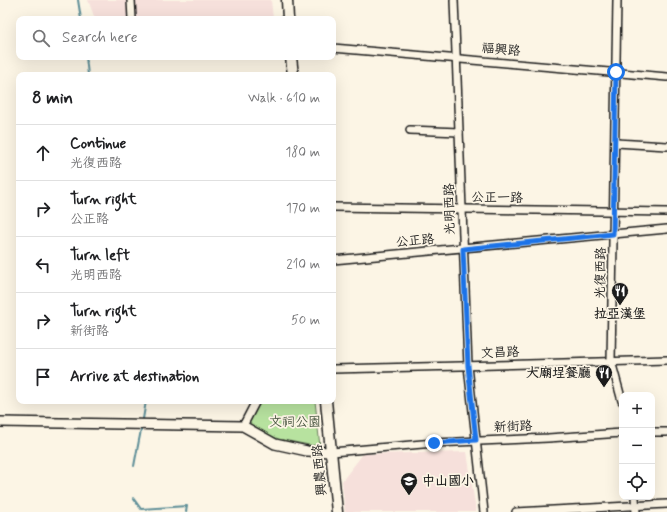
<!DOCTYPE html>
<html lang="en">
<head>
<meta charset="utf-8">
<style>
  :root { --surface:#fff; --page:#f6f6f6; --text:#202124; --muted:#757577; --line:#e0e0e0 }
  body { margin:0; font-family:Mynerve,"LXGW WenKai TC",sans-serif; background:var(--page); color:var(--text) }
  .controls { position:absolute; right:12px; bottom:12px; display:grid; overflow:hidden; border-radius:8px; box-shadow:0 4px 16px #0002 }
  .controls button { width:36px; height:36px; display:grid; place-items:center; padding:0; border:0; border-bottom:1px solid var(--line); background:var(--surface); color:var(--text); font:20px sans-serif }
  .stop { position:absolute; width:12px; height:12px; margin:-9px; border:3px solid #1a73e8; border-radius:50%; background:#fff }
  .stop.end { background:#1a73e8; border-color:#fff; box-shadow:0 1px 4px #0008 }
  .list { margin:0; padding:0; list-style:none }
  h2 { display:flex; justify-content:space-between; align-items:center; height:52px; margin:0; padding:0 16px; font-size:17px }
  h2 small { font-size:13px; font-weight:400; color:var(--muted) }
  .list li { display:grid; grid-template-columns:26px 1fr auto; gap:12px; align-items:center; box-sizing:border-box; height:56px; padding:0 16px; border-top:1px solid var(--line) }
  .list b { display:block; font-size:15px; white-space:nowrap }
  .list p { margin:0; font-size:13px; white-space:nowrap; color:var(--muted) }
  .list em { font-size:13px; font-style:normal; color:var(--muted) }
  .icon { flex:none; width:22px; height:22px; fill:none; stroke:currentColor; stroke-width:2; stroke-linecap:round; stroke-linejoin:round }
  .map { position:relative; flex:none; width:667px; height:512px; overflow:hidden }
  .search { position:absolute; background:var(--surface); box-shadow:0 4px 16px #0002; left:16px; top:16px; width:320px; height:44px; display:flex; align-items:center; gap:10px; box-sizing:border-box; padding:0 14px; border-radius:8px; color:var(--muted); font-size:15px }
  .panel { position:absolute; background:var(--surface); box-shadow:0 4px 16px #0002; left:16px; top:72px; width:320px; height:332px; border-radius:8px }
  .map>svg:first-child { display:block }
  .built { fill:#f6e0db }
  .green { fill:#b7e29f; stroke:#6a7f5e }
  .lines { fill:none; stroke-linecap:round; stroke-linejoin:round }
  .stream { stroke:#5f8f98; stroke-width:2 }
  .minor-casing { stroke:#1c1c1c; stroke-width:10 }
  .tertiary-casing { stroke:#1c1c1c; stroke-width:12 }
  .secondary-casing { stroke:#1c1c1c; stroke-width:13 }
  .minor { stroke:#fcf5e5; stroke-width:7 }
  .tertiary { stroke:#fcf5e5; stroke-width:9 }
  .secondary { stroke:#fcf5e5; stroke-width:10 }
  .route { stroke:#1a73e8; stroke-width:5 }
  .labels { text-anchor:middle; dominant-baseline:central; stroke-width:3.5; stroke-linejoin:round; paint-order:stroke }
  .street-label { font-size:13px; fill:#1c1c1c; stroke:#fcf5e5 }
  .poi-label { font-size:13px; font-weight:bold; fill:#1c1c1c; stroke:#fcf5e5 }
  .park-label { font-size:13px; fill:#4a5743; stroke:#fcf5e5 }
</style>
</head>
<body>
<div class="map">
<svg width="667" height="512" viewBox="0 0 667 512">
  <rect width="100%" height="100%" fill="#fcf5e5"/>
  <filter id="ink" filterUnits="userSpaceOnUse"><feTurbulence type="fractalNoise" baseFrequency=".025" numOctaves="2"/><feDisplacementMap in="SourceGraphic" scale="8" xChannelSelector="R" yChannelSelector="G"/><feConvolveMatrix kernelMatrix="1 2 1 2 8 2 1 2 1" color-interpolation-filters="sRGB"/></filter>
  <g filter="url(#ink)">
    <g class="built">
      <path d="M 88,0 L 271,0 L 273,19 L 95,19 Z"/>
      <path d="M 467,452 L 476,512 L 345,512 L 342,481 L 363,454 Z"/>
    </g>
    <path class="green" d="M 261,401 L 315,401 L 320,447 L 278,439 L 248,425 Z"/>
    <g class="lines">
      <g class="stream">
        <path d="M 78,0 L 81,19"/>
        <path d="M 86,57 L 88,75"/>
        <path d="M 143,419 L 146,401"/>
        <path d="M 134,466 L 141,430"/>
        <path d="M 133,498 L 141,509 L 187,506 L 186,512"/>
      </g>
      <defs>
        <g id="minor">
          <path d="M 131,0 L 132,19"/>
          <path d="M 454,0 L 468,366 L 484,512"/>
          <path d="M 617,0 L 611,361 L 622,401"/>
          <path d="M 333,48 L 667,77"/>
          <path d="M 410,130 L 459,132"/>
          <path d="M 616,143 L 667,146"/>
          <path d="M 333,207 L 667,212"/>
          <path d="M 333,260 L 667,229"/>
          <path d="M 333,369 L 461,366 L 667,360"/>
          <path d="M 243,426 L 256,401"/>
          <path d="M 652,432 L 667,432"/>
          <path d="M 332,452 L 434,443 L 548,438 L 622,433"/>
          <path d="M 635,497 L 636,512"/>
          <path d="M 516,512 L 667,504"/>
        </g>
        <path id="tertiary" d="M 0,422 L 243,426 L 275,444 L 307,451 L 332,452"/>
        <g id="secondary">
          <path d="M 287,0 L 288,19"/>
          <path d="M 291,57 L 293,75"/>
          <path d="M 326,401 L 337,512"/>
        </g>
      </defs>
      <use href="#minor" class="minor-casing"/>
      <use href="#tertiary" class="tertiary-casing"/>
      <use href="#secondary" class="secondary-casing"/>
      <use href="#minor" class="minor"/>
      <use href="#tertiary" class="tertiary"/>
      <use href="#secondary" class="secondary"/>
    </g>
  </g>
  <g class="lines" filter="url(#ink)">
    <path class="route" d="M 434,443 L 476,440 L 468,366 L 463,249 L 613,234 L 616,72"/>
  </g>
  <defs>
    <symbol id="restaurant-pin" viewBox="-11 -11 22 30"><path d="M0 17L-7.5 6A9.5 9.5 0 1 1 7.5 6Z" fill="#1c1c1c" stroke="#fcf5e5"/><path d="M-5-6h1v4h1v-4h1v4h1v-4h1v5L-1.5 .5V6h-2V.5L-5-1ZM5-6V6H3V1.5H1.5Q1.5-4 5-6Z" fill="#fff"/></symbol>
    <symbol id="school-pin" viewBox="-11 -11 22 30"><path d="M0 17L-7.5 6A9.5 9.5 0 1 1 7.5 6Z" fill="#1c1c1c" stroke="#fcf5e5"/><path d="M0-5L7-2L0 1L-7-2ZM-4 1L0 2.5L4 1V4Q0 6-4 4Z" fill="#fff"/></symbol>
  </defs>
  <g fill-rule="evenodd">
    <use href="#restaurant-pin" x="610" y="281" width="20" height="27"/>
    <use href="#restaurant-pin" x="594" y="363" width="20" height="27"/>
    <use href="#school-pin" x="399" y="471" width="20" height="27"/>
  </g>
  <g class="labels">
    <g class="street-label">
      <text transform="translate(501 50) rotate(5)">福興路</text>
      <text transform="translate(497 198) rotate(1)">公正一路</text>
      <text transform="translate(450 209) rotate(-91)">光明西路</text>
      <text transform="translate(415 241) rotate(-5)">公正路</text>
      <text transform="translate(601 273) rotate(-89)">光復西路</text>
      <text transform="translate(500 353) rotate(-2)">文昌路</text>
      <text transform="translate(513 427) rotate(-2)">新街路</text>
      <text transform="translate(320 470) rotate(-95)">興農西路</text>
    </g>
    <g class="poi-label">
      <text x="620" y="314">拉亞漢堡</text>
      <text x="591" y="373" text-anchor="end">大廟埕餐廳</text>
      <text x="422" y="481" text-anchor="start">中山國小</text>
    </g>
    <g class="park-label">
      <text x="295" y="422">文祠公園</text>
    </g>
  </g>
</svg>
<div class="controls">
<button>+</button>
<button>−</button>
<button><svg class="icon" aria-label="locate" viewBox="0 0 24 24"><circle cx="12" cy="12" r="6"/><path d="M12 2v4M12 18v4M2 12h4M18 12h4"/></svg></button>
</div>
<div class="stop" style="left:616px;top:72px"></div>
<div class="stop end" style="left:434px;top:443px"></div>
<div class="search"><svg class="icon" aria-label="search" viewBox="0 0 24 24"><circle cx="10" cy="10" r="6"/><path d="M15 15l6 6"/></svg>Search here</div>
<section class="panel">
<h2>8 min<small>Walk · 610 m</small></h2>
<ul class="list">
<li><svg class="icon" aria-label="ahead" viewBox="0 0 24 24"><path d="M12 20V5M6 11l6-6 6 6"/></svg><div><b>Continue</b><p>光復西路</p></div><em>180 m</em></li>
<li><svg class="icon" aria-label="right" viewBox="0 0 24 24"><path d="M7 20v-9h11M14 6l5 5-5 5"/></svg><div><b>Turn right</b><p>公正路</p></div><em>170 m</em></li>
<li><svg class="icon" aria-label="left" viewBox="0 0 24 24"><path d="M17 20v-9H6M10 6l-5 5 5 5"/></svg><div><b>Turn left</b><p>光明西路</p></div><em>210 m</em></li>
<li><svg class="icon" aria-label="right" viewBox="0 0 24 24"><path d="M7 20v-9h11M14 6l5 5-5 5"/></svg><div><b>Turn right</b><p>新街路</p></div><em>50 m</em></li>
<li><svg class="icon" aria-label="arrive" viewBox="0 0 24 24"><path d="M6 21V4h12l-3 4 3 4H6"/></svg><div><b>Arrive at destination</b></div></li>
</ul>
</section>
</div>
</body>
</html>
